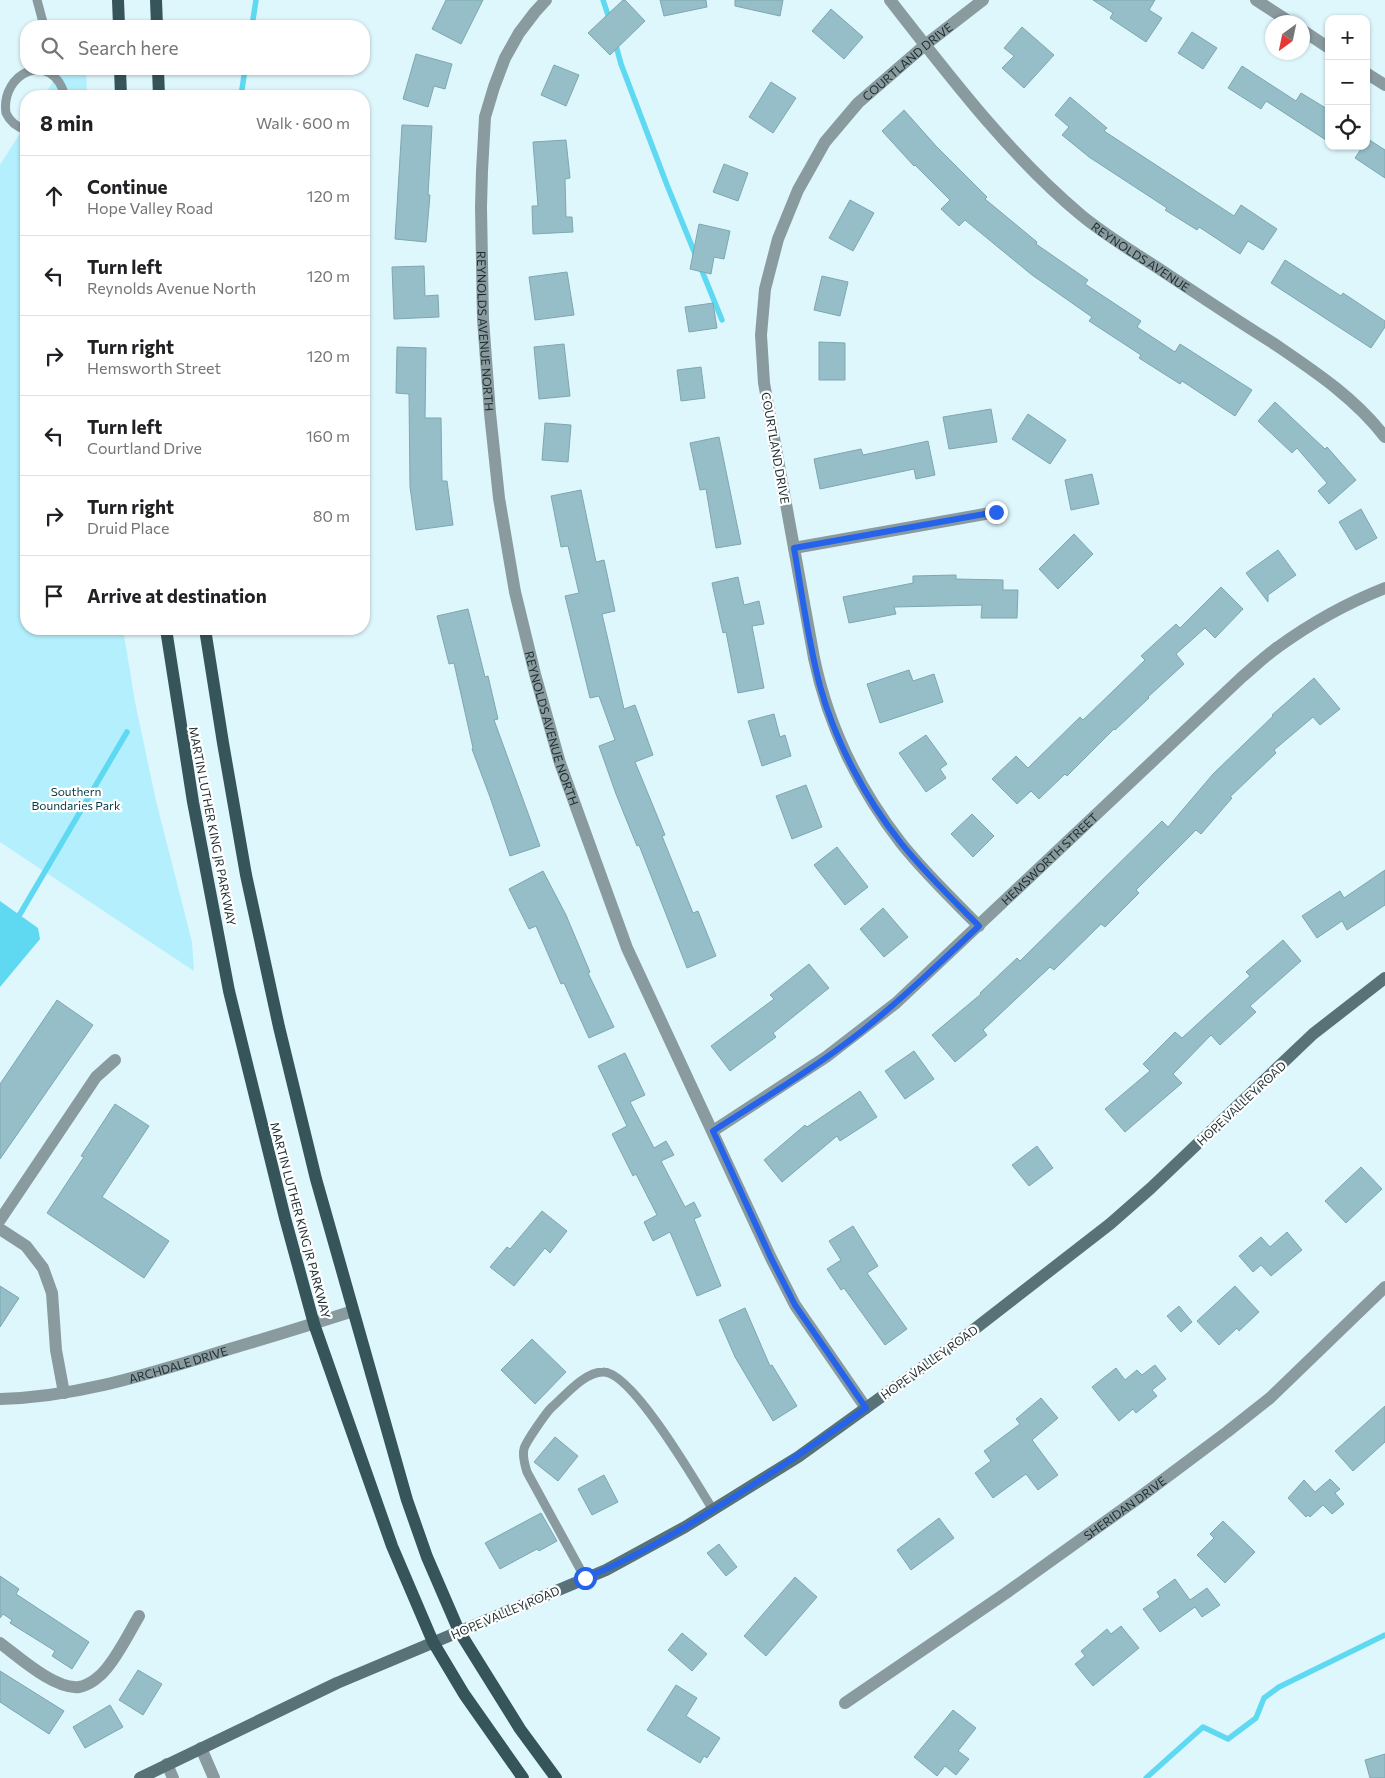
<!DOCTYPE html>
<html lang="en">
<head>
<meta charset="utf-8">
<style>
  :root { --surface:#fff; --page:#f6f6f6; --text:#202124; --muted:#757577; --line:#e0e0e0 }
  body { margin:0; font-family:Commissioner,sans-serif; background:var(--page); color:var(--text) }
  .controls { position:absolute; right:15px; top:15px; display:grid; overflow:hidden; border-radius:10px; box-shadow:0 1px 4px #0004 }
  .controls button { width:45px; height:45px; display:grid; place-items:center; padding:0; border:0; border-bottom:1px solid var(--line); background:var(--surface); color:var(--text); font:25px sans-serif }
  .compass { position:absolute; left:1265px; top:15px; width:45px; height:45px; border-radius:50%; background:var(--surface); box-shadow:0 1px 4px #0004; rotate:213deg }
  .stop { position:absolute; width:15px; height:15px; margin:-11px; border:4px solid #2563eb; border-radius:50%; background:#fff }
  .stop.end { background:#2563eb; border-color:#fff; box-shadow:0 1px 5px #0008 }
  .list { margin:0; padding:0; list-style:none }
  h2 { display:flex; justify-content:space-between; align-items:center; height:65px; margin:0; padding:0 20px; font-size:21px }
  h2 small { font-size:16px; font-weight:400; color:var(--muted) }
  .list li { display:grid; grid-template-columns:32px 1fr auto; gap:15px; align-items:center; box-sizing:border-box; height:80px; padding:0 20px; border-top:1px solid var(--line) }
  .list b { display:block; font-size:19px; white-space:nowrap }
  .list p { margin:0; font-size:16px; white-space:nowrap; color:var(--muted) }
  .list em { font-size:16px; font-style:normal; color:var(--muted) }
  .icon { flex:none; width:28px; height:28px; fill:none; stroke:currentColor; stroke-width:2; stroke-linecap:round; stroke-linejoin:round }
  .map { position:relative; flex:none; width:1385px; height:1778px; overflow:hidden }
  .search { position:absolute; background:var(--surface); box-shadow:0 1px 4px #0004; left:20px; top:20px; width:350px; height:55px; display:flex; align-items:center; gap:12px; box-sizing:border-box; padding:0 18px; border-radius:20px; color:var(--muted); font-size:19px }
  .panel { position:absolute; background:var(--surface); box-shadow:0 1px 4px #0004; left:20px; top:90px; width:350px; height:545px; border-radius:20px }
  .map>svg:first-child { display:block }
  .green { fill:#b3effc }
  .water { fill:#5fd9f1 }
  .lines { fill:none; stroke-linecap:round; stroke-linejoin:round }
  .stream { stroke:#5fd9f1; stroke-width:5.5 }
  .building { fill:#95bec8; stroke:#7ea7b0 }
  .service { stroke:#8a9b9f; stroke-width:9 }
  .minor { stroke:#8a9b9f; stroke-width:12 }
  .tertiary { stroke:#8a9b9f; stroke-width:12 }
  .secondary { stroke:#587277; stroke-width:12 }
  .primary { stroke:#35555b; stroke-width:12 }
  .route { stroke:#2563eb; stroke-width:6 }
  .labels { text-anchor:middle; dominant-baseline:central; stroke-width:4.5; stroke-linejoin:round; paint-order:stroke }
  .street-label { font-size:12px; fill:#1c2d30; stroke:#fff }
  .park-label { font-size:12px; fill:#003c46; stroke:#fff }
</style>
</head>
<body>
<div class="map">
<svg width="1385" height="1778" viewBox="0 0 1385 1778">
  <rect width="100%" height="100%" fill="#def7fd"/>
  <g class="green">
    <path d="M 61,69 L 86,69 L 87,96 L 44,96 Z"/>
    <path d="M 26,124 L 26,629 L 123,629 L 135,702 L 156,801 L 192,942 L 194,971 L 0,842 L 0,165 Z"/>
  </g>
  <path class="water" d="M 0,901 L 38,928 L 40,939 L 0,987 Z"/>
  <g class="lines">
    <g class="stream">
      <path d="M 603,0 L 610,21"/>
      <path d="M 252,26 L 256,0"/>
      <path d="M 615,42 L 621,64 L 667,185 L 722,320"/>
      <path d="M 241,96 L 245,69"/>
      <path d="M 15,919 L 20,914 L 127,732"/>
      <path d="M 1146,1778 L 1203,1727 L 1228,1739 L 1256,1718 L 1264,1698 L 1279,1687 L 1385,1635"/>
    </g>
  </g>
  <g class="building">
    <path d="M 446,0 L 483,0 L 461,44 L 432,29 Z"/>
    <path d="M 623,0 L 625,0 L 645,21 L 610,55 L 588,33 Z"/>
    <path d="M 660,0 L 706,0 L 707,7 L 664,16 Z"/>
    <path d="M 735,0 L 783,0 L 780,16 L 735,6 Z"/>
    <path d="M 1093,0 L 1155,0 L 1149,10 L 1162,18 L 1146,42 L 1110,18 L 1113,13 Z"/>
    <path d="M 831,9 L 863,37 L 844,59 L 812,31 Z"/>
    <path d="M 1022,27 L 1054,55 L 1024,88 L 1002,68 L 1014,56 L 1004,48 Z"/>
    <path d="M 1192,32 L 1217,48 L 1203,69 L 1178,53 Z"/>
    <path d="M 416,54 L 452,64 L 445,89 L 434,86 L 428,107 L 403,99 Z"/>
    <path d="M 554,65 L 579,75 L 566,106 L 541,95 Z"/>
    <path d="M 1242,66 L 1296,101 L 1301,93 L 1329,110 L 1329,142 L 1266,101 L 1261,109 L 1228,88 Z"/>
    <path d="M 771,82 L 796,98 L 773,133 L 749,117 Z"/>
    <path d="M 1070,97 L 1107,128 L 1104,131 L 1234,216 L 1241,205 L 1277,229 L 1263,250 L 1248,241 L 1240,254 L 1199,227 L 1197,230 L 1165,210 L 1167,208 L 1089,157 L 1062,135 L 1069,127 L 1055,115 Z"/>
    <path d="M 904,110 L 936,146 L 987,197 L 985,199 L 1037,242 L 1036,244 L 1088,280 L 1085,284 L 1141,321 L 1137,327 L 1175,352 L 1180,344 L 1252,390 L 1235,416 L 1182,381 L 1180,384 L 1139,358 L 1141,355 L 1089,321 L 1092,317 L 1032,275 L 965,220 L 959,226 L 941,209 L 950,200 L 915,165 L 914,166 L 882,131 Z"/>
    <path d="M 402,125 L 432,126 L 428,195 L 430,195 L 426,242 L 395,239 Z"/>
    <path d="M 1368,139 L 1385,150 L 1385,178 L 1355,158 L 1363,146 L 1366,146 Z"/>
    <path d="M 566,140 L 570,178 L 565,179 L 566,217 L 572,217 L 573,232 L 533,234 L 532,206 L 538,206 L 533,142 Z"/>
    <path d="M 724,164 L 748,173 L 738,201 L 713,192 Z"/>
    <path d="M 850,200 L 874,213 L 853,251 L 829,238 Z"/>
    <path d="M 699,224 L 730,231 L 724,259 L 714,257 L 711,274 L 690,269 Z"/>
    <path d="M 1285,260 L 1341,296 L 1343,293 L 1385,321 L 1385,327 L 1371,348 L 1271,283 Z"/>
    <path d="M 424,266 L 425,296 L 438,295 L 439,317 L 394,319 L 392,267 Z"/>
    <path d="M 567,272 L 574,315 L 535,320 L 529,277 Z"/>
    <path d="M 822,276 L 848,282 L 840,316 L 814,310 Z"/>
    <path d="M 713,303 L 717,328 L 689,332 L 685,307 Z"/>
    <path d="M 819,342 L 845,343 L 845,380 L 819,380 Z"/>
    <path d="M 564,344 L 570,396 L 539,399 L 534,347 Z"/>
    <path d="M 397,347 L 426,348 L 425,418 L 441,418 L 442,481 L 447,481 L 453,525 L 416,530 L 410,487 L 409,394 L 396,393 Z"/>
    <path d="M 701,367 L 705,398 L 681,401 L 677,370 Z"/>
    <path d="M 1275,402 L 1325,449 L 1327,447 L 1356,480 L 1329,504 L 1318,491 L 1327,483 L 1297,448 L 1292,453 L 1258,421 Z"/>
    <path d="M 991,409 L 997,442 L 949,449 L 943,417 Z"/>
    <path d="M 1028,414 L 1066,440 L 1050,464 L 1012,439 Z"/>
    <path d="M 545,423 L 571,425 L 568,462 L 542,460 Z"/>
    <path d="M 719,437 L 741,544 L 716,548 L 706,489 L 700,490 L 690,443 Z"/>
    <path d="M 928,441 L 935,475 L 916,479 L 914,469 L 820,489 L 814,459 L 861,449 L 863,455 Z"/>
    <path d="M 1092,474 L 1099,504 L 1071,510 L 1065,480 Z"/>
    <path d="M 581,490 L 596,562 L 604,560 L 615,611 L 602,614 L 624,709 L 635,705 L 653,755 L 635,762 L 665,835 L 662,836 L 693,913 L 698,911 L 716,956 L 687,968 L 639,845 L 637,846 L 616,794 L 599,746 L 615,740 L 599,696 L 590,698 L 565,596 L 579,593 L 568,546 L 561,547 L 551,496 Z"/>
    <path d="M 1361,509 L 1377,538 L 1356,550 L 1339,522 Z"/>
    <path d="M 1074,534 L 1093,554 L 1058,589 L 1039,569 Z"/>
    <path d="M 1278,550 L 1296,575 L 1268,595 L 1268,602 L 1246,573 Z"/>
    <path d="M 956,575 L 956,579 L 1003,580 L 1003,590 L 1018,590 L 1017,618 L 981,618 L 982,605 L 894,607 L 896,614 L 849,623 L 843,597 L 913,583 L 913,576 Z"/>
    <path d="M 738,577 L 744,605 L 759,601 L 764,624 L 752,626 L 764,688 L 738,693 L 726,632 L 723,633 L 712,583 Z"/>
    <path d="M 1221,587 L 1243,609 L 1215,638 L 1205,628 L 1176,654 L 1184,664 L 1148,697 L 1149,698 L 1115,730 L 1114,729 L 1067,776 L 1065,774 L 1039,799 L 1031,791 L 1017,804 L 992,779 L 1016,756 L 1028,768 L 1080,717 L 1083,720 L 1145,660 L 1141,656 L 1176,624 L 1180,628 Z"/>
    <path d="M 468,609 L 485,677 L 488,676 L 498,719 L 494,720 L 540,846 L 510,856 L 490,797 L 472,749 L 473,748 L 454,663 L 449,664 L 437,616 Z"/>
    <path d="M 909,670 L 913,681 L 934,674 L 943,702 L 880,723 L 867,684 Z"/>
    <path d="M 1314,678 L 1340,709 L 1320,725 L 1313,717 L 1274,750 L 1276,753 L 1230,797 L 1232,798 L 1201,834 L 1196,830 L 1136,890 L 1139,893 L 1105,927 L 1101,924 L 1054,970 L 1050,967 L 983,1030 L 987,1035 L 955,1062 L 932,1035 L 981,994 L 980,993 L 1017,958 L 1020,961 L 1162,821 L 1168,827 L 1213,774 L 1273,716 L 1272,715 Z"/>
    <path d="M 774,714 L 780,737 L 785,735 L 791,756 L 762,766 L 748,721 Z"/>
    <path d="M 926,735 L 947,764 L 940,769 L 946,778 L 926,792 L 899,753 Z"/>
    <path d="M 806,785 L 822,827 L 792,839 L 776,796 Z"/>
    <path d="M 972,814 L 994,836 L 973,857 L 951,834 Z"/>
    <path d="M 837,847 L 868,887 L 845,905 L 814,865 Z"/>
    <path d="M 1385,870 L 1385,905 L 1347,930 L 1342,921 L 1317,938 L 1302,916 L 1340,891 L 1344,898 Z"/>
    <path d="M 543,871 L 566,915 L 590,972 L 588,973 L 614,1027 L 589,1038 L 564,983 L 561,984 L 536,926 L 529,929 L 509,889 Z"/>
    <path d="M 883,908 L 908,937 L 884,957 L 860,929 Z"/>
    <path d="M 1283,940 L 1301,961 L 1250,1006 L 1256,1012 L 1220,1045 L 1211,1035 L 1173,1074 L 1182,1083 L 1125,1132 L 1105,1109 L 1150,1071 L 1143,1064 L 1175,1032 L 1182,1038 L 1250,976 L 1246,972 Z"/>
    <path d="M 809,964 L 829,988 L 773,1033 L 776,1037 L 730,1071 L 711,1046 L 774,999 L 770,995 Z"/>
    <path d="M 57,1000 L 93,1025 L 0,1159 L 0,1084 Z"/>
    <path d="M 914,1051 L 934,1079 L 905,1099 L 885,1071 Z"/>
    <path d="M 625,1053 L 645,1095 L 630,1102 L 654,1148 L 666,1141 L 674,1155 L 661,1161 L 685,1207 L 694,1202 L 701,1216 L 694,1219 L 721,1286 L 697,1296 L 670,1232 L 653,1241 L 644,1222 L 657,1215 L 636,1174 L 633,1176 L 612,1134 L 627,1126 L 598,1066 Z"/>
    <path d="M 860,1091 L 877,1117 L 840,1141 L 837,1136 L 782,1182 L 764,1160 L 805,1125 L 807,1127 Z"/>
    <path d="M 115,1104 L 149,1126 L 102,1197 L 169,1241 L 144,1278 L 47,1213 L 84,1157 L 81,1156 Z"/>
    <path d="M 1037,1146 L 1053,1168 L 1029,1186 L 1012,1165 Z"/>
    <path d="M 1361,1167 L 1382,1189 L 1346,1223 L 1325,1201 Z"/>
    <path d="M 542,1211 L 567,1231 L 550,1253 L 545,1248 L 514,1286 L 490,1267 L 507,1247 L 510,1249 Z"/>
    <path d="M 853,1226 L 878,1266 L 867,1273 L 907,1329 L 885,1345 L 844,1288 L 841,1290 L 827,1269 L 841,1260 L 829,1241 Z"/>
    <path d="M 1287,1232 L 1302,1250 L 1271,1276 L 1261,1265 L 1253,1272 L 1239,1256 L 1261,1237 L 1270,1247 Z"/>
    <path d="M 0,1286 L 19,1298 L 0,1327 Z"/>
    <path d="M 1235,1286 L 1259,1312 L 1239,1331 L 1237,1328 L 1219,1345 L 1197,1321 Z"/>
    <path d="M 1179,1306 L 1192,1322 L 1181,1332 L 1167,1316 Z"/>
    <path d="M 745,1308 L 770,1366 L 772,1365 L 797,1406 L 773,1421 L 735,1357 L 719,1320 Z"/>
    <path d="M 532,1339 L 566,1372 L 535,1404 L 501,1370 Z"/>
    <path d="M 1155,1365 L 1166,1379 L 1152,1390 L 1157,1396 L 1136,1413 L 1133,1409 L 1119,1421 L 1092,1387 L 1116,1368 L 1125,1380 L 1137,1370 L 1142,1375 Z"/>
    <path d="M 1041,1398 L 1058,1418 L 1032,1440 L 1058,1475 L 1038,1490 L 1026,1474 L 993,1498 L 975,1473 L 991,1461 L 984,1451 L 1020,1424 L 1016,1419 Z"/>
    <path d="M 1385,1406 L 1385,1442 L 1353,1471 L 1335,1451 Z"/>
    <path d="M 555,1437 L 578,1456 L 558,1481 L 534,1462 Z"/>
    <path d="M 604,1475 L 618,1502 L 592,1515 L 578,1489 Z"/>
    <path d="M 1330,1479 L 1340,1489 L 1335,1493 L 1344,1504 L 1332,1514 L 1323,1505 L 1310,1517 L 1308,1515 L 1306,1517 L 1288,1498 L 1304,1480 L 1315,1492 Z"/>
    <path d="M 541,1513 L 557,1541 L 539,1551 L 537,1549 L 500,1569 L 485,1543 Z"/>
    <path d="M 939,1518 L 954,1538 L 911,1570 L 897,1550 Z"/>
    <path d="M 1223,1521 L 1255,1552 L 1225,1583 L 1197,1555 L 1214,1538 L 1210,1534 Z"/>
    <path d="M 719,1544 L 737,1567 L 726,1576 L 707,1553 Z"/>
    <path d="M 0,1576 L 19,1589 L 16,1594 L 89,1642 L 72,1669 L 52,1656 L 55,1651 L 10,1623 L 12,1620 L 3,1614 L 0,1618 Z"/>
    <path d="M 795,1577 L 817,1597 L 766,1656 L 744,1636 Z"/>
    <path d="M 1175,1579 L 1190,1600 L 1207,1588 L 1220,1605 L 1202,1617 L 1195,1607 L 1160,1632 L 1143,1609 L 1160,1597 L 1157,1592 Z"/>
    <path d="M 1121,1626 L 1139,1648 L 1093,1686 L 1075,1664 L 1085,1656 L 1081,1651 L 1107,1629 L 1111,1634 Z"/>
    <path d="M 682,1633 L 707,1654 L 692,1671 L 668,1650 Z"/>
    <path d="M 138,1670 L 162,1684 L 143,1715 L 119,1700 Z"/>
    <path d="M 0,1671 L 64,1711 L 49,1734 L 0,1702 Z"/>
    <path d="M 676,1685 L 697,1698 L 686,1716 L 720,1738 L 707,1758 L 704,1756 L 700,1763 L 647,1730 Z"/>
    <path d="M 110,1705 L 123,1727 L 85,1748 L 73,1727 Z"/>
    <path d="M 953,1710 L 976,1728 L 958,1751 L 969,1759 L 956,1775 L 945,1766 L 937,1776 L 914,1757 Z"/>
    <path d="M 1385,1754 L 1385,1778 L 1370,1778 L 1365,1760 Z"/>
  </g>
  <g class="lines">
    <g class="service">
      <path d="M 37,0 L 44,26"/>
      <path d="M 26,130 C 17,127 10,122 6,113 C 0,73 52,48 65,96"/>
      <path d="M 585,1578 L 527,1472 C 525,1465 522,1457 524,1449 C 525,1443 546,1413 551,1408 C 565,1396 584,1372 603,1372 C 632,1371 697,1484 713,1510"/>
    </g>
    <g class="minor">
      <path id="s1" d="M 546,0 L 535,12 L 519,33 L 505,58 L 494,87 L 485,117 L 482,171 L 481,207 L 483,319 L 490,413 L 499,498 L 515,592 L 535,674 L 560,763 L 627,948 L 771,1258 L 795,1305 L 866,1408"/>
      <path id="s2" d="M 890,0 C 947,73 1009,155 1081,215 C 1104,234 1130,250 1155,266 C 1194,292 1233,318 1273,343 C 1314,371 1354,397 1385,437"/>
      <path d="M 1256,0 L 1290,22"/>
      <path d="M 1302,30 L 1329,48"/>
      <path d="M 1366,73 L 1385,85"/>
      <path d="M 794,548 L 996,512"/>
      <path id="s3" d="M 979,926 C 952,899 924,872 901,843 C 859,789 828,725 814,658 L 764,383 L 761,335 L 765,289 L 778,239 L 798,190 L 825,142 L 858,103 L 925,45 L 983,0"/>
      <path id="s4" d="M 713,1131 L 826,1057 L 896,1003 L 1242,677 C 1254,667 1265,656 1278,647 C 1311,623 1347,603 1385,588"/>
      <path d="M 0,1220 L 96,1077 L 115,1060"/>
      <path d="M 0,1229 L 26,1246 L 43,1268 L 52,1293 L 56,1350 L 64,1393"/>
      <path d="M 0,1643 C 19,1657 55,1690 79,1687 C 90,1685 101,1676 107,1668 C 120,1652 129,1633 139,1616"/>
      <path id="s5" d="M 845,1703 L 1006,1593 L 1140,1497 L 1227,1432 L 1270,1398 L 1385,1287"/>
      <path d="M 201,1748 L 214,1778"/>
      <path d="M 167,1764 L 173,1778"/>
    </g>
    <path class="tertiary" id="s6" d="M 0,1399 C 73,1397 138,1377 207,1356 C 256,1341 304,1327 353,1311"/>
    <path class="secondary" d="M 140,1778 L 337,1683 L 606,1570 L 685,1527 L 798,1457 L 963,1338 L 1110,1224 L 1151,1188 L 1313,1034 L 1385,978"/>
    <g class="primary">
      <path d="M 118,0 L 119,26"/>
      <path d="M 156,0 L 157,26"/>
      <path d="M 120,69 L 121,96"/>
      <path d="M 158,69 L 159,96"/>
      <path d="M 166,629 L 193,802 L 229,991 L 285,1218 L 314,1324 L 392,1546 L 433,1642 L 464,1694 L 523,1778"/>
      <path d="M 205,629 L 223,743 L 246,875 L 279,1027 L 316,1179 L 407,1500 L 427,1557 L 459,1631 L 520,1729 L 556,1778"/>
    </g>
  </g>
  <g class="lines">
    <path class="route" d="M 585,1578 C 635,1558 681,1530 726,1502 C 774,1472 820,1441 866,1408 L 795,1305 L 771,1258 L 713,1131 C 763,1099 815,1068 862,1031 C 903,998 941,962 979,926 C 952,899 924,872 901,843 C 865,798 835,741 820,686 C 808,641 802,594 794,548 L 996,512"/>
  </g>
  <g class="labels">
    <g class="street-label">
      <text stroke="none"><textPath href="#s3" startOffset="969">COURTLAND DRIVE</textPath></text>
      <text stroke="none"><textPath href="#s2" startOffset="361">REYNOLDS AVENUE</textPath></text>
      <text stroke="none"><textPath href="#s1" startOffset="348">REYNOLDS AVENUE NORTH</textPath></text>
      <text transform="translate(776 448) rotate(80)">COURTLAND DRIVE</text>
      <text stroke="none"><textPath href="#s1" startOffset="752">REYNOLDS AVENUE NORTH</textPath></text>
      <text transform="translate(213 826) rotate(79)">MARTIN LUTHER KING JR PARKWAY</text>
      <text stroke="none"><textPath href="#s4" startOffset="434">HEMSWORTH STREET</textPath></text>
      <text transform="translate(1241 1103) rotate(-43)">HOPE VALLEY ROAD</text>
      <text transform="translate(301 1220) rotate(75)">MARTIN LUTHER KING JR PARKWAY</text>
      <text transform="translate(929 1362) rotate(-36)">HOPE VALLEY ROAD</text>
      <text stroke="none"><textPath href="#s6" startOffset="182">ARCHDALE DRIVE</textPath></text>
      <text stroke="none"><textPath href="#s5" startOffset="341">SHERIDAN DRIVE</textPath></text>
      <text transform="translate(505 1612) rotate(-23)">HOPE VALLEY ROAD</text>
    </g>
    <g class="park-label">
      <text x="76" y="791">Southern<tspan x="76" dy="14">Boundaries Park</tspan></text>
    </g>
  </g>
</svg>
<div class="controls">
<button>+</button>
<button>−</button>
<button><svg class="icon" aria-label="locate" viewBox="0 0 24 24"><circle cx="12" cy="12" r="6"/><path d="M12 2v4M12 18v4M2 12h4M18 12h4"/></svg></button>
</div>
<svg class="compass" viewBox="-18 -18 36 36"><path d="M0-13l5 13h-10z" fill="#e53935"/><path d="M0 13l5-13h-10z" fill="#757577"/></svg>
<div class="stop" style="left:585px;top:1578px"></div>
<div class="stop end" style="left:996px;top:512px"></div>
<div class="search"><svg class="icon" aria-label="search" viewBox="0 0 24 24"><circle cx="10" cy="10" r="6"/><path d="M15 15l6 6"/></svg>Search here</div>
<section class="panel">
<h2>8 min<small>Walk · 600 m</small></h2>
<ul class="list">
<li><svg class="icon" aria-label="ahead" viewBox="0 0 24 24"><path d="M12 20V5M6 11l6-6 6 6"/></svg><div><b>Continue</b><p>Hope Valley Road</p></div><em>120 m</em></li>
<li><svg class="icon" aria-label="left" viewBox="0 0 24 24"><path d="M17 20v-9H6M10 6l-5 5 5 5"/></svg><div><b>Turn left</b><p>Reynolds Avenue North</p></div><em>120 m</em></li>
<li><svg class="icon" aria-label="right" viewBox="0 0 24 24"><path d="M7 20v-9h11M14 6l5 5-5 5"/></svg><div><b>Turn right</b><p>Hemsworth Street</p></div><em>120 m</em></li>
<li><svg class="icon" aria-label="left" viewBox="0 0 24 24"><path d="M17 20v-9H6M10 6l-5 5 5 5"/></svg><div><b>Turn left</b><p>Courtland Drive</p></div><em>160 m</em></li>
<li><svg class="icon" aria-label="right" viewBox="0 0 24 24"><path d="M7 20v-9h11M14 6l5 5-5 5"/></svg><div><b>Turn right</b><p>Druid Place</p></div><em>80 m</em></li>
<li><svg class="icon" aria-label="arrive" viewBox="0 0 24 24"><path d="M6 21V4h12l-3 4 3 4H6"/></svg><div><b>Arrive at destination</b></div></li>
</ul>
</section>
</div>
</body>
</html>
